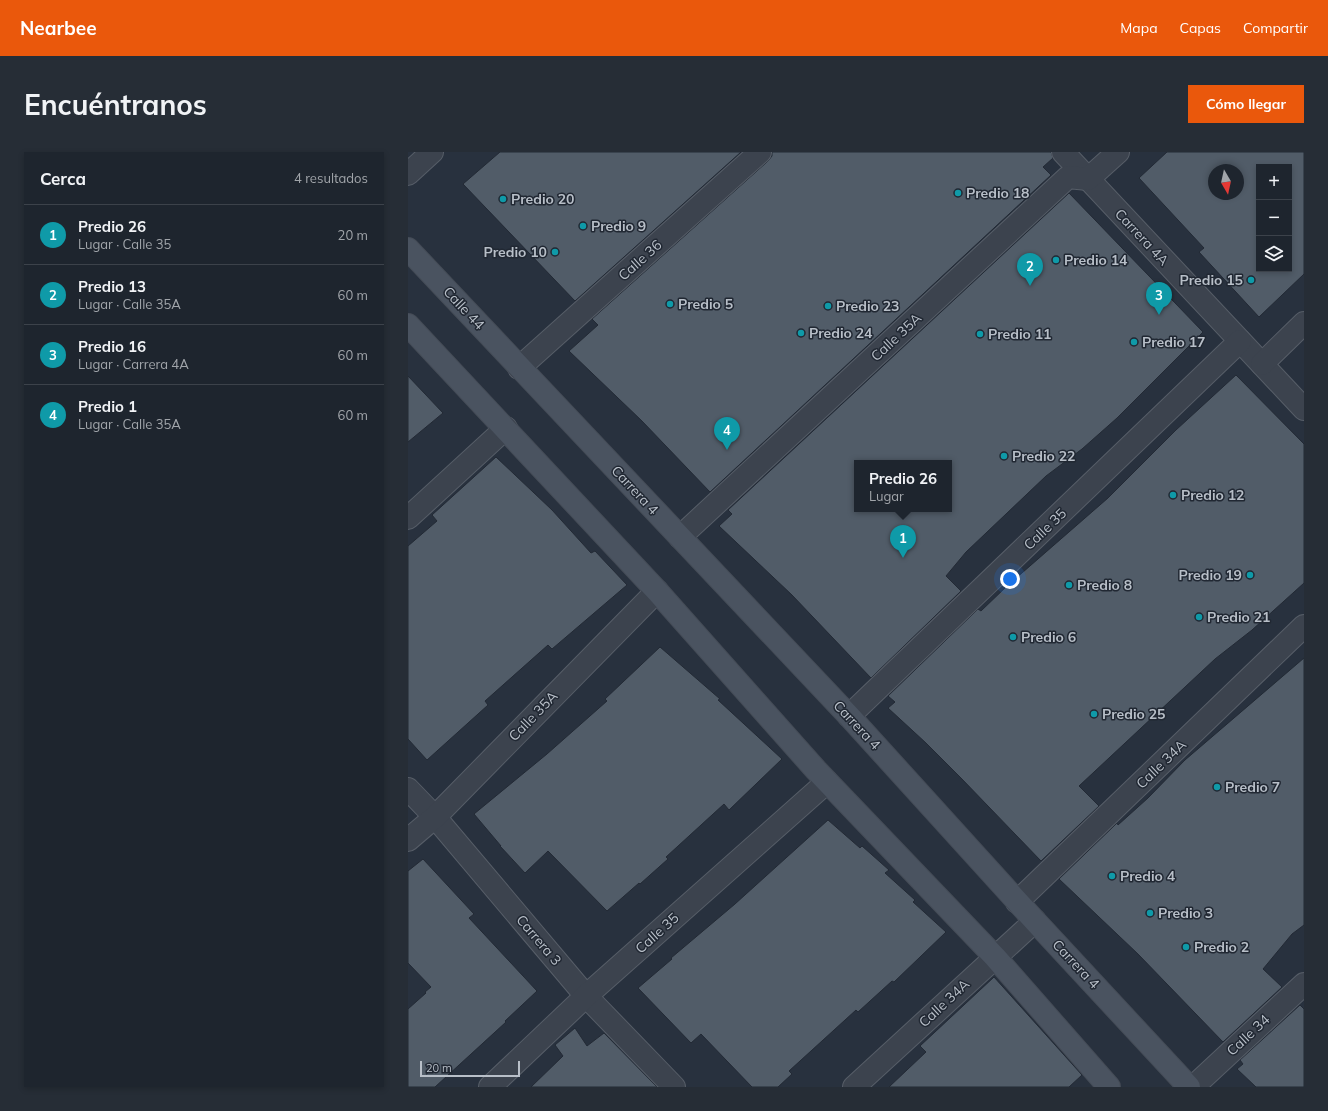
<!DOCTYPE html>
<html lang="es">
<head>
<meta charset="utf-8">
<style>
  :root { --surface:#1e252e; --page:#262d36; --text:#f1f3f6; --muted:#a1a5aa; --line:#3c424a; --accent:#ea580c }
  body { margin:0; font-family:Mulish,sans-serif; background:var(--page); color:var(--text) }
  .controls { position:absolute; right:12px; top:12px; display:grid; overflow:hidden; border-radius:0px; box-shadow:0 2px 6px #0003 }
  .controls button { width:36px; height:36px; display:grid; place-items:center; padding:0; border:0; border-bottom:1px solid var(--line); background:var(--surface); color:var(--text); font:20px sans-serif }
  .compass { position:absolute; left:800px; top:12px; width:36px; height:36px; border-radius:50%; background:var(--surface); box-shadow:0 2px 6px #0003; rotate:171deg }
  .scale { position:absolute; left:12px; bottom:10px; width:100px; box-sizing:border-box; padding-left:4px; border:2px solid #b8bfc8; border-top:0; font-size:11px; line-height:14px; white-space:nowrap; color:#b8bfc8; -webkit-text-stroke:3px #212833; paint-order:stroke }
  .you { position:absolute; left:602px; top:427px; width:14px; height:14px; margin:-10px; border:3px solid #fff; border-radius:50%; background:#1a73e8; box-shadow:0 0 0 6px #1a73e833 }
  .badge { display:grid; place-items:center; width:26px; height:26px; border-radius:50%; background:var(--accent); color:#fff; font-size:13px; font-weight:700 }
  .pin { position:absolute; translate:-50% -33px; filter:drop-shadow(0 1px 2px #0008) }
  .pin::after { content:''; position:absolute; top:21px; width:14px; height:12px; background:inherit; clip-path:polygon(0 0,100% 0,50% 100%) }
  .popup { position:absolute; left:446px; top:308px; width:98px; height:52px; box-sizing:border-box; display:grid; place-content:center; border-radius:0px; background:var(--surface); filter:drop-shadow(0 1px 3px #0005); font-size:13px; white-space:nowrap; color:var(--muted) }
  .popup b { font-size:15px; color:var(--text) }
  .popup::after { content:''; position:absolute; left:50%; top:100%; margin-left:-8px; border:8px solid transparent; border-top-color:var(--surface) }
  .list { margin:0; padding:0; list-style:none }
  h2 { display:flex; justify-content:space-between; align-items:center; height:52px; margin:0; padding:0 16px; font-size:17px }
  h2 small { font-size:13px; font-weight:400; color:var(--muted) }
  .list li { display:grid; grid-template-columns:26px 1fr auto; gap:12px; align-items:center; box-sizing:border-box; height:60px; padding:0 16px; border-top:1px solid var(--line) }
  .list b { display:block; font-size:15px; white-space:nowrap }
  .list p { margin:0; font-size:13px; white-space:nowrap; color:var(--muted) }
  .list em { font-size:13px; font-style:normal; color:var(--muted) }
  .icon { flex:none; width:22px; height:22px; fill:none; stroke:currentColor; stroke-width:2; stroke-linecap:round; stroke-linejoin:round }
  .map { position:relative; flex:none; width:896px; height:935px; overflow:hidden; border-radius:0px }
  header { display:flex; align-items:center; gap:24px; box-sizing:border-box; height:56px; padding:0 20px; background:var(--accent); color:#fff }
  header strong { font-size:19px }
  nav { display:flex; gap:22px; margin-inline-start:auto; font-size:14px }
  .intro { display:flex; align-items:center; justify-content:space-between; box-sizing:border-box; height:96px; padding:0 24px }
  h1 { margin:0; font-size:28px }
  .button { padding:10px 18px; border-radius:0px; background:var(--accent); color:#fff; font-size:14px; font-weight:700 }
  main { display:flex; gap:24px; padding:0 24px }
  aside { flex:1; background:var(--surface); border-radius:0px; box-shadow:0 2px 6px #0003 }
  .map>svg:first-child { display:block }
  .building { fill:#515c68; stroke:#232a35; fill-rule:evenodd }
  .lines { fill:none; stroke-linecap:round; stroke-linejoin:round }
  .minor-casing { stroke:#575e68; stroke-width:24 }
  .secondary-casing { stroke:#454c57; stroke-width:24 }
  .minor { stroke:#3c434e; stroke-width:22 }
  .secondary { stroke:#4a5360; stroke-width:22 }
  .culture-dot { fill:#0f9aa8; stroke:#212833; stroke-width:1.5 }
  .labels { text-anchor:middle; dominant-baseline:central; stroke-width:3; stroke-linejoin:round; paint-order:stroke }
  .poi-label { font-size:14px; font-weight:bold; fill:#b8bfc8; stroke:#212833; text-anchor:start }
  .street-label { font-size:14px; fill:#b8bfc8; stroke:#212833 }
</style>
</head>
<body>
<header>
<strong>Nearbee</strong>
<nav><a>Mapa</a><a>Capas</a><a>Compartir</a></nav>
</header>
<div class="intro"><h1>Encuéntranos</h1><a class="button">Cómo llegar</a></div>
<main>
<aside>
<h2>Cerca<small>4 resultados</small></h2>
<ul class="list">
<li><span class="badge" style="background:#0f9aa8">1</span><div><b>Predio 26</b><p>Lugar · Calle 35</p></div><em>20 m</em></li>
<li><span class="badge" style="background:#0f9aa8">2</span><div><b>Predio 13</b><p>Lugar · Calle 35A</p></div><em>60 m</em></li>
<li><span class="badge" style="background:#0f9aa8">3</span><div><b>Predio 16</b><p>Lugar · Carrera 4A</p></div><em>60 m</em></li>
<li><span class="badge" style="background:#0f9aa8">4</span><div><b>Predio 1</b><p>Lugar · Calle 35A</p></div><em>60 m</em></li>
</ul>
</aside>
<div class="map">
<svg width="896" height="935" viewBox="0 0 896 935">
  <rect width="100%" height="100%" fill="#28313e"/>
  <g class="building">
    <path d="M 92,0 L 333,0 L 167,149 L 55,32 Z"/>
    <path d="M 364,0 L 643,0 L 645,6 L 635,15 L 643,23 L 302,340 L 234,269 L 161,199 L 190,173 L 184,167 L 360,9 L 364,4 Z"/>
    <path d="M 759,0 L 896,0 L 896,122 L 851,165 L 791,100 L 796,96 L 731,26 ZM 851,15 L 881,15 L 881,117 L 851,117 ZM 806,18 L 830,18 L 830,42 L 806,42 Z"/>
    <path d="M 661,41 L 795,180 L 709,266 L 674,297 L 638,324 L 558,400 L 538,424 L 553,439 L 463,526 L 384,443 L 311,374 L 324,362 L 320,358 ZM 449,311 L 541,311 L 541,357 L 449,357 Z"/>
    <path d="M 828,223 L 896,292 L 896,431 L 844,478 L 807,507 L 671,634 L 691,654 L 633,709 L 553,626 L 518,591 L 480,556 L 487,550 L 480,544 L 570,457 L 573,459 L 599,434 L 700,346 L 768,278 Z"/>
    <path d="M 0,224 L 35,261 L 0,290 Z"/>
    <path d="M 88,305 L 144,358 L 183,401 L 187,399 L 219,433 L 144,497 L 140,493 L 77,549 L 80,553 L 19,608 L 0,587 L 0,394 L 29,369 L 24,363 Z"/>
    <path d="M 252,495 L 312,547 L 310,548 L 374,607 L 321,658 L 316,652 L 258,705 L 260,707 L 232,732 L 231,731 L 199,759 L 140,699 L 117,721 L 92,694 L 93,694 L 66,662 L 139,602 L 199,549 L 197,547 Z"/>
    <path d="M 896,506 L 896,773 L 884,782 L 855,817 L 874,835 L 815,890 L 730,802 L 651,727 L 709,671 L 710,673 L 740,646 L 777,608 Z"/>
    <path d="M 420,668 L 452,696 L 454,694 L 481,718 L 477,721 L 507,748 L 505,750 L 538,780 L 486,830 L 484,829 L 450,860 L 448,858 L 381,919 L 384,922 L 370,935 L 344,935 L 293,882 L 283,891 L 230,836 L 264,807 L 263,806 L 327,752 Z"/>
    <path d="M 15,707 L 66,762 L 61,766 L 129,839 L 97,869 L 98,870 L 27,935 L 0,935 L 0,857 L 18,841 L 17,840 L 23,835 L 0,811 L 0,719 Z"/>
    <path d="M 586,825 L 674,923 L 661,935 L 481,935 L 518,900 L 512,894 Z"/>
    <path d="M 892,853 L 896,857 L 896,935 L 848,935 L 829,917 L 835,912 L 832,908 Z"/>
    <path d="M 167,876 L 179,894 L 196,881 L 249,935 L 123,935 L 155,904 L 147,893 Z"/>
  </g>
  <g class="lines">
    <defs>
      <g id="minor">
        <path d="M 655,0 L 896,257"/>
        <path d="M 0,22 L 24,0"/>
        <path d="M 854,212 L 896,171"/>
        <path d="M 111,216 L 352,0"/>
        <path d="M 0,366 L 98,276"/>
        <path d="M 272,385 L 660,25 L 680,27 L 710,0"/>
        <path d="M 441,564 L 832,189"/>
        <path d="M 0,637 L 27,665 L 178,844 L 266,935"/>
        <path d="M 0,688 L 27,665 L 249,439"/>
        <path d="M 609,750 L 896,474"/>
        <path d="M 82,935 L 178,844 L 419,630"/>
        <path d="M 446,935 L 627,769"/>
        <path d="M 785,935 L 896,832"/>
      </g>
      <g id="secondary">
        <path d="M 0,97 L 441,564 L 627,769 L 781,935"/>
        <path d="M 0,173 L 249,439 L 408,618 L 587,805 L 701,935"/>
      </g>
    </defs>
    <use href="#minor" class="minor-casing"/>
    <use href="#secondary" class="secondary-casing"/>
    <use href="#minor" class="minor"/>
    <use href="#secondary" class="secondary"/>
  </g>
  <g class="culture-dot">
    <circle cx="550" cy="41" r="4"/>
    <circle cx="95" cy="47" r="4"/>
    <circle cx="175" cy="74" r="4"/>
    <circle cx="147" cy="100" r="4"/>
    <circle cx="648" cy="108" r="4"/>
    <circle cx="843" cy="128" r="4"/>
    <circle cx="262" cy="152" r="4"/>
    <circle cx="420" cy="154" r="4"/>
    <circle cx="393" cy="181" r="4"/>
    <circle cx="572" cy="182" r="4"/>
    <circle cx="726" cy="190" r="4"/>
    <circle cx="596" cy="304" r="4"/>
    <circle cx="765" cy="343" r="4"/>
    <circle cx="842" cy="423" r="4"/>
    <circle cx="661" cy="433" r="4"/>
    <circle cx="791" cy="465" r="4"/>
    <circle cx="605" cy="485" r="4"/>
    <circle cx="686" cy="562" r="4"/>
    <circle cx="809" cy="635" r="4"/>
    <circle cx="704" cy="724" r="4"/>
    <circle cx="742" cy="761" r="4"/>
    <circle cx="778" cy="795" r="4"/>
  </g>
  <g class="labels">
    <g class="poi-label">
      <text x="558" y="41">Predio 18</text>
      <text x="103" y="47">Predio 20</text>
      <text x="183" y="74">Predio 9</text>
      <text x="139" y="100" text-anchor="end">Predio 10</text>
      <text x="656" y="108">Predio 14</text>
      <text x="835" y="128" text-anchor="end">Predio 15</text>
      <text x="270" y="152">Predio 5</text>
      <text x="428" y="154">Predio 23</text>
      <text x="401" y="181">Predio 24</text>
      <text x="580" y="182">Predio 11</text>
      <text x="734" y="190">Predio 17</text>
      <text x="604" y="304">Predio 22</text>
      <text x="773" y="343">Predio 12</text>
      <text x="834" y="423" text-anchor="end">Predio 19</text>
      <text x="669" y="433">Predio 8</text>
      <text x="799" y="465">Predio 21</text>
      <text x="613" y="485">Predio 6</text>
      <text x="694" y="562">Predio 25</text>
      <text x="817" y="635">Predio 7</text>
      <text x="712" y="724">Predio 4</text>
      <text x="750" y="761">Predio 3</text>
      <text x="786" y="795">Predio 2</text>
    </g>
    <g class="street-label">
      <text transform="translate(734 85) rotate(47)">Carrera 4A</text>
      <text transform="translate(232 108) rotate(-42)">Calle 36</text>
      <text transform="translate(56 156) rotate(47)">Calle 44</text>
      <text transform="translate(488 185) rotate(-43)">Calle 35A</text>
      <text transform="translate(227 338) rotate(47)">Carrera 4</text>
      <text transform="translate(637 377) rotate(-44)">Calle 35</text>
      <text transform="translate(125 564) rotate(-46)">Calle 35A</text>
      <text transform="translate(449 573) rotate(47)">Carrera 4</text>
      <text transform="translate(753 612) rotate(-44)">Calle 34A</text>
      <text transform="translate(249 781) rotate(-42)">Calle 35</text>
      <text transform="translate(131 788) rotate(50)">Carrera 3</text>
      <text transform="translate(668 812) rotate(47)">Carrera 4</text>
      <text transform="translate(536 851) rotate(-43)">Calle 34A</text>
      <text transform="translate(840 883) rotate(-43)">Calle 34</text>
    </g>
  </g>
</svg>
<div class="controls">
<button>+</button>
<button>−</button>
<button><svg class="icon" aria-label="layers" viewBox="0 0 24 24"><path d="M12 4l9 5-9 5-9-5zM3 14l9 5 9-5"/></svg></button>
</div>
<svg class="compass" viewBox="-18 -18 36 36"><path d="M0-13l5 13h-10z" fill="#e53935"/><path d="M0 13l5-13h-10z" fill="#a1a5aa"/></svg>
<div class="scale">20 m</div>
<div class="you"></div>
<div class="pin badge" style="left:495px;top:406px;background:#0f9aa8">1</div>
<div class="popup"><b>Predio 26</b>Lugar</div>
<div class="pin badge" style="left:622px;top:134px;background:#0f9aa8">2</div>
<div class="pin badge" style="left:751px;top:163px;background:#0f9aa8">3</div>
<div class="pin badge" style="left:319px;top:298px;background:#0f9aa8">4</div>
</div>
</main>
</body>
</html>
